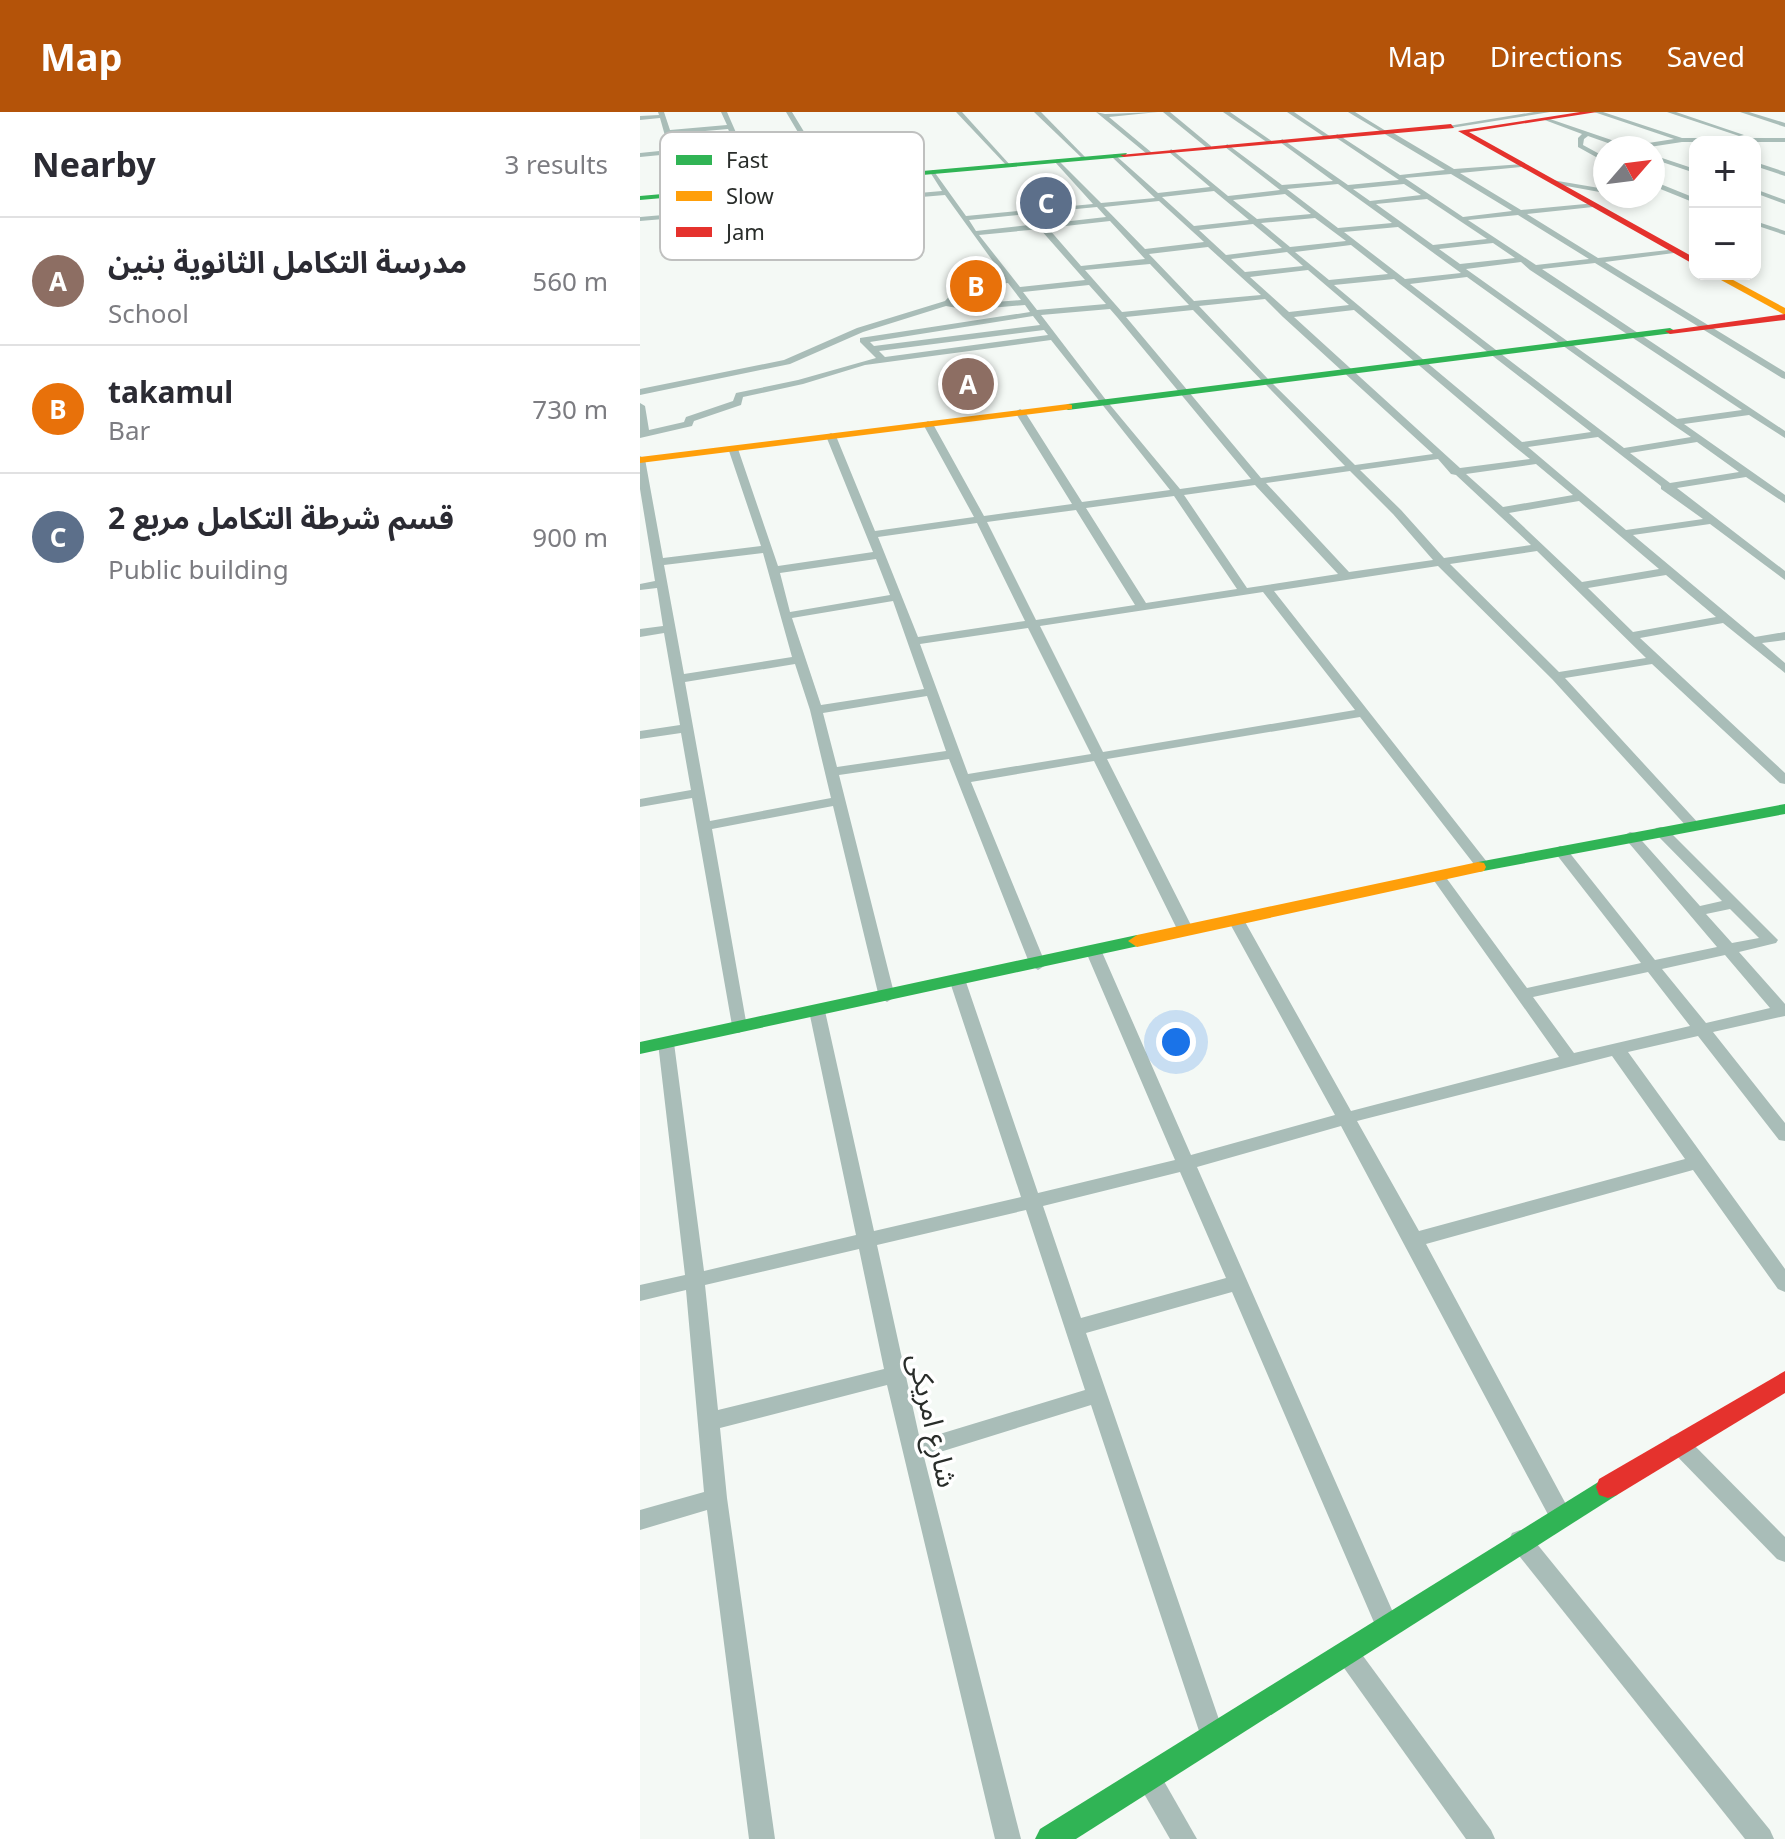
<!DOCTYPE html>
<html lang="en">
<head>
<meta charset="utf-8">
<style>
  :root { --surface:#fff; --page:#f7f7f7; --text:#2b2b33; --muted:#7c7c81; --line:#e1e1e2; --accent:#b45309 }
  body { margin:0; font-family:"Noto Sans","Noto Sans Arabic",sans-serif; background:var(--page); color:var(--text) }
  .controls { position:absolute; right:24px; top:24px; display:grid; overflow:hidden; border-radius:16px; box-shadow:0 4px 12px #0003 }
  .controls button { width:72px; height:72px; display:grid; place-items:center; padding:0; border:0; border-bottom:2px solid var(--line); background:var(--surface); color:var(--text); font:40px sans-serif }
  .compass { position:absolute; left:953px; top:24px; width:72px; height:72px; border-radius:50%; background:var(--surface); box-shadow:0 4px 12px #0003; rotate:62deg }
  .you { position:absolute; left:536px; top:930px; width:28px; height:28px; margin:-20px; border:6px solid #fff; border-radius:50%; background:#1a73e8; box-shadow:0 0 0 12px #1a73e833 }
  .badge { display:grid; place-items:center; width:52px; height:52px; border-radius:50%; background:var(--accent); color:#fff; font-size:26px; font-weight:700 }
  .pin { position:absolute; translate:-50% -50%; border:4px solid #fff; box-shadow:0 2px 8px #0006 }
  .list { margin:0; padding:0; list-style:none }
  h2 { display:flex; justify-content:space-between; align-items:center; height:104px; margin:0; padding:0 32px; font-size:34px }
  h2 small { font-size:26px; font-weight:400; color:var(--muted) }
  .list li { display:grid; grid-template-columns:52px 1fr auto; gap:24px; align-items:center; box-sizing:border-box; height:128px; padding:0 32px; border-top:2px solid var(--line) }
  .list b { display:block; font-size:30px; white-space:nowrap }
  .list p { margin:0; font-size:26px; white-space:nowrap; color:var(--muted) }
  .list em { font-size:26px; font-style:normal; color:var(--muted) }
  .map { position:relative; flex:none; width:1145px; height:1727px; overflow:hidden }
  header { display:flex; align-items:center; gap:48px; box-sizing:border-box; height:112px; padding:0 40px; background:var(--accent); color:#fff }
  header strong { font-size:38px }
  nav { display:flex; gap:44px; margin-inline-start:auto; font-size:28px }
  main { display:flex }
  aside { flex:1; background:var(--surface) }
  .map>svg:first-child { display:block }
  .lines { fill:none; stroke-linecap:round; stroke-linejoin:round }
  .street { fill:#a9bdb8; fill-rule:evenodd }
  .fast { fill:#30b455; fill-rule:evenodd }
  .slow { fill:#ff9f0a; fill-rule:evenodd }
  .jam { fill:#e5322d; fill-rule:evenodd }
  .labels { text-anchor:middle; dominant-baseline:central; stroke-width:7; stroke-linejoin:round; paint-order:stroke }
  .near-street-label { font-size:28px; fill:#292d2a; stroke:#fff }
  .key { fill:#fff; stroke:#bfc0bf; stroke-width:2 }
  .key-label { font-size:22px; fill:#292d2a }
</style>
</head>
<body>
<header>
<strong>Map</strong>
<nav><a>Map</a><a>Directions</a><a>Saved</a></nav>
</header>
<main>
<aside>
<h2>Nearby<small>3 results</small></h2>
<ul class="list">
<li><span class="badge" style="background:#8d6e63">A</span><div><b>مدرسة التكامل الثانوية بنين</b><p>School</p></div><em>560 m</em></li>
<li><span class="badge" style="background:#e8710a">B</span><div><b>takamul</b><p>Bar</p></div><em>730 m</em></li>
<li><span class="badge" style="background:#5c6f8a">C</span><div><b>قسم شرطة التكامل مربع 2</b><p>Public building</p></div><em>900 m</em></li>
</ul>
</aside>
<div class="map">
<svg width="1145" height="1727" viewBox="0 0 1145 1727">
  <rect width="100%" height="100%" fill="#f4f9f5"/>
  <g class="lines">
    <g class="street">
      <path d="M 18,0 L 24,0 L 30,18 L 87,13 L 81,0 L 87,0 L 101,32 L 162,27 L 146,0 L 152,0 L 194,69 L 189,70 L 165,31 L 103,36 L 120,75 L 116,77 L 112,75 L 94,32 L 35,36 L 50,82 L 43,84 L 31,42 L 0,45 L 0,41 L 29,38 L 20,6 L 0,8 L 0,4 L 19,3 ZM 88,17 L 93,28 L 34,32 L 31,22 Z"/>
      <path d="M 316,0 L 322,0 L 371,54 L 367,54 Z"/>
      <path d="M 394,0 L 401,0 L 447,47 L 443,47 Z"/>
      <path d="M 456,0 L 465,2 L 518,0 L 469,5 L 511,40 L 511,42 L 507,42 Z"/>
      <path d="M 523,0 L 530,0 L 571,34 L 571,36 L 567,36 Z"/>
      <path d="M 583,0 L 590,0 L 633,30 L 628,31 Z"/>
      <path d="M 647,0 L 654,0 L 691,25 L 686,26 Z"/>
      <path d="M 708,0 L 715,0 L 746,19 L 750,19 L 814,57 L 883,52 L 881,55 L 820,61 L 881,98 L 956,91 L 953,95 L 887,102 L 958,146 L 1037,137 L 1034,141 L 965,150 L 1145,260 L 1145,267 L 1142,266 L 955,151 L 902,157 L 1145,319 L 1145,326 L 1109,303 L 1044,312 L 1145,383 L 1145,391 L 1106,365 L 1037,376 L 1145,459 L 1145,468 L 1070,412 L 993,423 L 1115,525 L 1145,520 L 1145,528 L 1122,531 L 1145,551 L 1145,561 L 1083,511 L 1000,526 L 1145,661 L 1145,672 L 1140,671 L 1012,552 L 925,566 L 1060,713 L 1058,716 L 1048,716 L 912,567 L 798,454 L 634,479 L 847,750 L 849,753 L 847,756 L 837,756 L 720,605 L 467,647 L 554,819 L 546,824 L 538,819 L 454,649 L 331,670 L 406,853 L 398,858 L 390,853 L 309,647 L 199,663 L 255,885 L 247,890 L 239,885 L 193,694 L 72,717 L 107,915 L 99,921 L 93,919 L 52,686 L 0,695 L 0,687 L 51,678 L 41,621 L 0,627 L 0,619 L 40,613 L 24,521 L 0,525 L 0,517 L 23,514 L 17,476 L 0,478 L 0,472 L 15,469 L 0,377 L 0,344 L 5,347 L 23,446 L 121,434 L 88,336 L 97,334 L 138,454 L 233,440 L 186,324 L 191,321 L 196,324 L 235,419 L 334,405 L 283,312 L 288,309 L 293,312 L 344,404 L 432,392 L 375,300 L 380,297 L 385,300 L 442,390 L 530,378 L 411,228 L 225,253 L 163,272 L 103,285 L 101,293 L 54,309 L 52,314 L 0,326 L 0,291 L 5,294 L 9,318 L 44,310 L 46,305 L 93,289 L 96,281 L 158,268 L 236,246 L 220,230 L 220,226 L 390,200 L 385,193 L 328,198 L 306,194 L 223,220 L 150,252 L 0,283 L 0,277 L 144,248 L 217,216 L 305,189 L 320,172 L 365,166 L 305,83 L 0,109 L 0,105 L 302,79 L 290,60 L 293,58 L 326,104 L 453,92 L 415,50 L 417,47 L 461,91 L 515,86 L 472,45 L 474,42 L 518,81 L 570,75 L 529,40 L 531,37 L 588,84 L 640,78 L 585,35 L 587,32 L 642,73 L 693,69 L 640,30 L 642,27 L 708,73 L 759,68 L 695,25 L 697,22 L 760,63 L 805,58 ZM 811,62 L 872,99 L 823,105 L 765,66 ZM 698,72 L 752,111 L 698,116 L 647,77 ZM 764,72 L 781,83 L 730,89 L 713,77 ZM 574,79 L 609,108 L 554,114 L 522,85 ZM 645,82 L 671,102 L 617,107 L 593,88 ZM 787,87 L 847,127 L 793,133 L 736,92 ZM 519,89 L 564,130 L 505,137 L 464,95 ZM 457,95 L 466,105 L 404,112 L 395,101 ZM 388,102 L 397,112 L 336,119 L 329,108 ZM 878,103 L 949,147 L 896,153 L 828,108 ZM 675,106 L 706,129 L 650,135 L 621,111 ZM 470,109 L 505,147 L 441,154 L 408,116 ZM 613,112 L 642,136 L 586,143 L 559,118 ZM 758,115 L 821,161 L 765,167 L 704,120 ZM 400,117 L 445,168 L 380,175 L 339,123 ZM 853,131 L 875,146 L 820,152 L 799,137 ZM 711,133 L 748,162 L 689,168 L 655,140 ZM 568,135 L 621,183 L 554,189 L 509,142 ZM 647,140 L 663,154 L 605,160 L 591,147 ZM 881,150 L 890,158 L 1102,298 L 1037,307 L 826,157 ZM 510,152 L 549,193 L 482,200 L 445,158 ZM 668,158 L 709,193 L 649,200 L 610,165 ZM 827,165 L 1032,312 L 1051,325 L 984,336 L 770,172 ZM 754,167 L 760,172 L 951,320 L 882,330 L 694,173 ZM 368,171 L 381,188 L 328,192 L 313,190 L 326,176 ZM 449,173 L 466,192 L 397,198 L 383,180 ZM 625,187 L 643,205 L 793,342 L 715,353 L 628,267 L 559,194 ZM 470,197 L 477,205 L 611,367 L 540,377 L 466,288 L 401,203 ZM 553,198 L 705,354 L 621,366 L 486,205 ZM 714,198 L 875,335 L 890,347 L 820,356 L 654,205 ZM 393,204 L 400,213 L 234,234 L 230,230 ZM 404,218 L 408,223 L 245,245 L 239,239 ZM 958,325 L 1021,374 L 1021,377 L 1063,407 L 986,418 L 888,335 ZM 1057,330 L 1099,360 L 1030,371 L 990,341 ZM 798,347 L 811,362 L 816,363 L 891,433 L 804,446 L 761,398 L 720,358 ZM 896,352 L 933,383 L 863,395 L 826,362 ZM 710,359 L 753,402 L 793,448 L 709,460 L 626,371 ZM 615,373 L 698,462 L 607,476 L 544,383 ZM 534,384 L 597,477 L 506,491 L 446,396 ZM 939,389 L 1019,457 L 942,470 L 869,401 ZM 436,398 L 495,493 L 396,508 L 347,410 ZM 337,411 L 385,509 L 278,525 L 238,425 ZM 897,439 L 1006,546 L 919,560 L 810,452 ZM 123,441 L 152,545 L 44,562 L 24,453 ZM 236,447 L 250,483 L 150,500 L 140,461 ZM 1026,463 L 1076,505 L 993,520 L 948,476 ZM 623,480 L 715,598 L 463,640 L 400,514 ZM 253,489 L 284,577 L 181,593 L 152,506 ZM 388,516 L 451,642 L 328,662 L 280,532 ZM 155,552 L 170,598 L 191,686 L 70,709 L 45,570 ZM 287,584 L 306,639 L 197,655 L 183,601 Z"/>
      <path d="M 894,0 L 910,0 L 811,16 L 808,14 Z"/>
      <path d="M 954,0 L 963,0 L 1042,26 L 1145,26 L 1145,30 L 1042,30 L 1003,36 L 982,36 L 948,24 L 944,27 L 943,33 L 965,45 L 965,50 L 938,35 L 938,26 L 942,22 L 902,7 L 907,6 L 989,34 L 1034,27 Z"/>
      <path d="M 1027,0 L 1036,0 L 1104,23 L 1099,24 Z"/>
      <path d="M 1100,0 L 1109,0 L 1145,11 L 1145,15 Z"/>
      <path d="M 1013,43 L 1055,57 L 1055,61 L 1013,47 Z"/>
      <path d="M 1115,50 L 1145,60 L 1145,64 L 1115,54 Z"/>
      <path d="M 912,68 L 965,77 L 965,81 L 910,71 Z"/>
      <path d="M 1013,69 L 1055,86 L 1055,91 L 1013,74 Z"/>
      <path d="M 1115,77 L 1145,88 L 1145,92 L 1115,81 Z"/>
      <path d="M 1115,109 L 1145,119 L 1145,123 L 1115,113 Z"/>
      <path d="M 1021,715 L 1026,716 L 1138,828 L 1136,831 L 1099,840 L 1145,892 L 1145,904 L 1073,920 L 1145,1011 L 1145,1029 L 1139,1028 L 1058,924 L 988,940 L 1145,1157 L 1145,1180 L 1138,1177 L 1053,1058 L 786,1132 L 928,1396 L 931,1403 L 928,1410 L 920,1413 L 912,1410 L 701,1014 L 557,1055 L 759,1514 L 755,1522 L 747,1525 L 739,1522 L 592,1180 L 446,1221 L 585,1625 L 582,1634 L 573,1637 L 564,1634 L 561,1625 L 451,1293 L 284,1345 L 381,1727 L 355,1727 L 247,1273 L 80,1316 L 87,1386 L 135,1727 L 109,1727 L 67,1398 L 0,1418 L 0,1398 L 64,1380 L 46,1178 L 0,1189 L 0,1173 L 45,1163 L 18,931 L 20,927 L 32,927 L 34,931 L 64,1159 L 216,1123 L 169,899 L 171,895 L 177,894 L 185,899 L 234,1119 L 381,1085 L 310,870 L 312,866 L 324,866 L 326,870 L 398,1081 L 535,1048 L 446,840 L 448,836 L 460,836 L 462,840 L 551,1043 L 695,1003 L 588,808 L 591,805 L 596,803 L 604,808 L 711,999 L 919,945 L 790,763 L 792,760 L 802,760 L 887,876 L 1001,851 L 913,738 L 920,734 L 925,735 L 1015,848 L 1077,835 L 983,724 L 990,720 L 995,721 L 1060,794 L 1082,789 L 1016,722 L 1014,719 L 1016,716 ZM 1090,797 L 1119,826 L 1092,831 L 1066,802 ZM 1085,843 L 1130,896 L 1066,911 L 1022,857 ZM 1008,860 L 1050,914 L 934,941 L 893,885 ZM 972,944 L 1045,1047 L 779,1119 L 717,1009 ZM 540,1060 L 586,1166 L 441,1206 L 403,1094 ZM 386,1098 L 445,1278 L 280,1328 L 237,1133 ZM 219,1137 L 244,1257 L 78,1298 L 65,1173 Z"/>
      <path d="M 1038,1322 L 1046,1325 L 1145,1425 L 1145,1450 L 1137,1447 L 1030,1337 L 1027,1331 L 1030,1325 Z"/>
      <path d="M 880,1418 L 888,1421 L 1130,1718 L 1134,1727 L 1105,1727 L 872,1435 L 869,1428 L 872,1421 Z"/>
      <path d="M 707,1530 L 715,1533 L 851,1718 L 855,1727 L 826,1727 L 699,1549 L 695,1541 L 699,1533 Z"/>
      <path d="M 508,1653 L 517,1657 L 557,1727 L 530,1727 L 495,1666 L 499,1657 Z"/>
    </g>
    <g class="fast">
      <path d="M 487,41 L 484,45 L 0,88 L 0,84 Z"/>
      <path d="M 1030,216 L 1035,219 L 1033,221 L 428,298 L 423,295 L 428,292 Z"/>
      <path d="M 1145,692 L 1145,702 L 838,760 L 830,755 L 838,750 Z"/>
      <path d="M 497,823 L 506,829 L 503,833 L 0,942 L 0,930 Z"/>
      <path d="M 968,1364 L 977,1367 L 980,1375 L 977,1383 L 436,1727 L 395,1727 L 400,1717 Z"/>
    </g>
    <g class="slow">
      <path d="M 1070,162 L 1082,162 L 1145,196 L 1145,203 Z"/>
      <path d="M 428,292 L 432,293 L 432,297 L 0,351 L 0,345 Z"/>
      <path d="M 838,750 L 844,751 L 846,755 L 844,759 L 497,835 L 488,829 L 497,823 Z"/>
    </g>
    <g class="jam">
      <path d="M 940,0 L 957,0 L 829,20 L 1055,146 L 1055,153 L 818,19 Z"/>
      <path d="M 811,12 L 814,16 L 484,45 L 480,43 Z"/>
      <path d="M 1145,202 L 1145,208 L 1030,222 L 1025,219 Z"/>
      <path d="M 1145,1259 L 1145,1281 L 977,1383 L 968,1386 L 959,1383 L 956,1375 L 959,1367 Z"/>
    </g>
  </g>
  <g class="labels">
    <g class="near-street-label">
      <text transform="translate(294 1308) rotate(77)">شارع امريكى</text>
    </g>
  </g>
  <rect x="20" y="20" width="264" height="128" rx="12" class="key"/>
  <rect x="36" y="43" width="36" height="10" fill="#30b455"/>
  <rect x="36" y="79" width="36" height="10" fill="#ff9f0a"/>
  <rect x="36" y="115" width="36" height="10" fill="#e5322d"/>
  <g class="key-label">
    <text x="86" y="56">Fast</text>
    <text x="86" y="92">Slow</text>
    <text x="86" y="128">Jam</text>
  </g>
</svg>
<div class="controls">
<button>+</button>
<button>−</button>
</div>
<svg class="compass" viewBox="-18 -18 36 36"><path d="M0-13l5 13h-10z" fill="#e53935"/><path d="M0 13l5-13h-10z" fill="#7c7c81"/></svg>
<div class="you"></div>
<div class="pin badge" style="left:328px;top:272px;background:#8d6e63">A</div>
<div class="pin badge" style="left:336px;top:174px;background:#e8710a">B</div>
<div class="pin badge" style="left:406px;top:91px;background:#5c6f8a">C</div>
</div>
</main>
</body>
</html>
